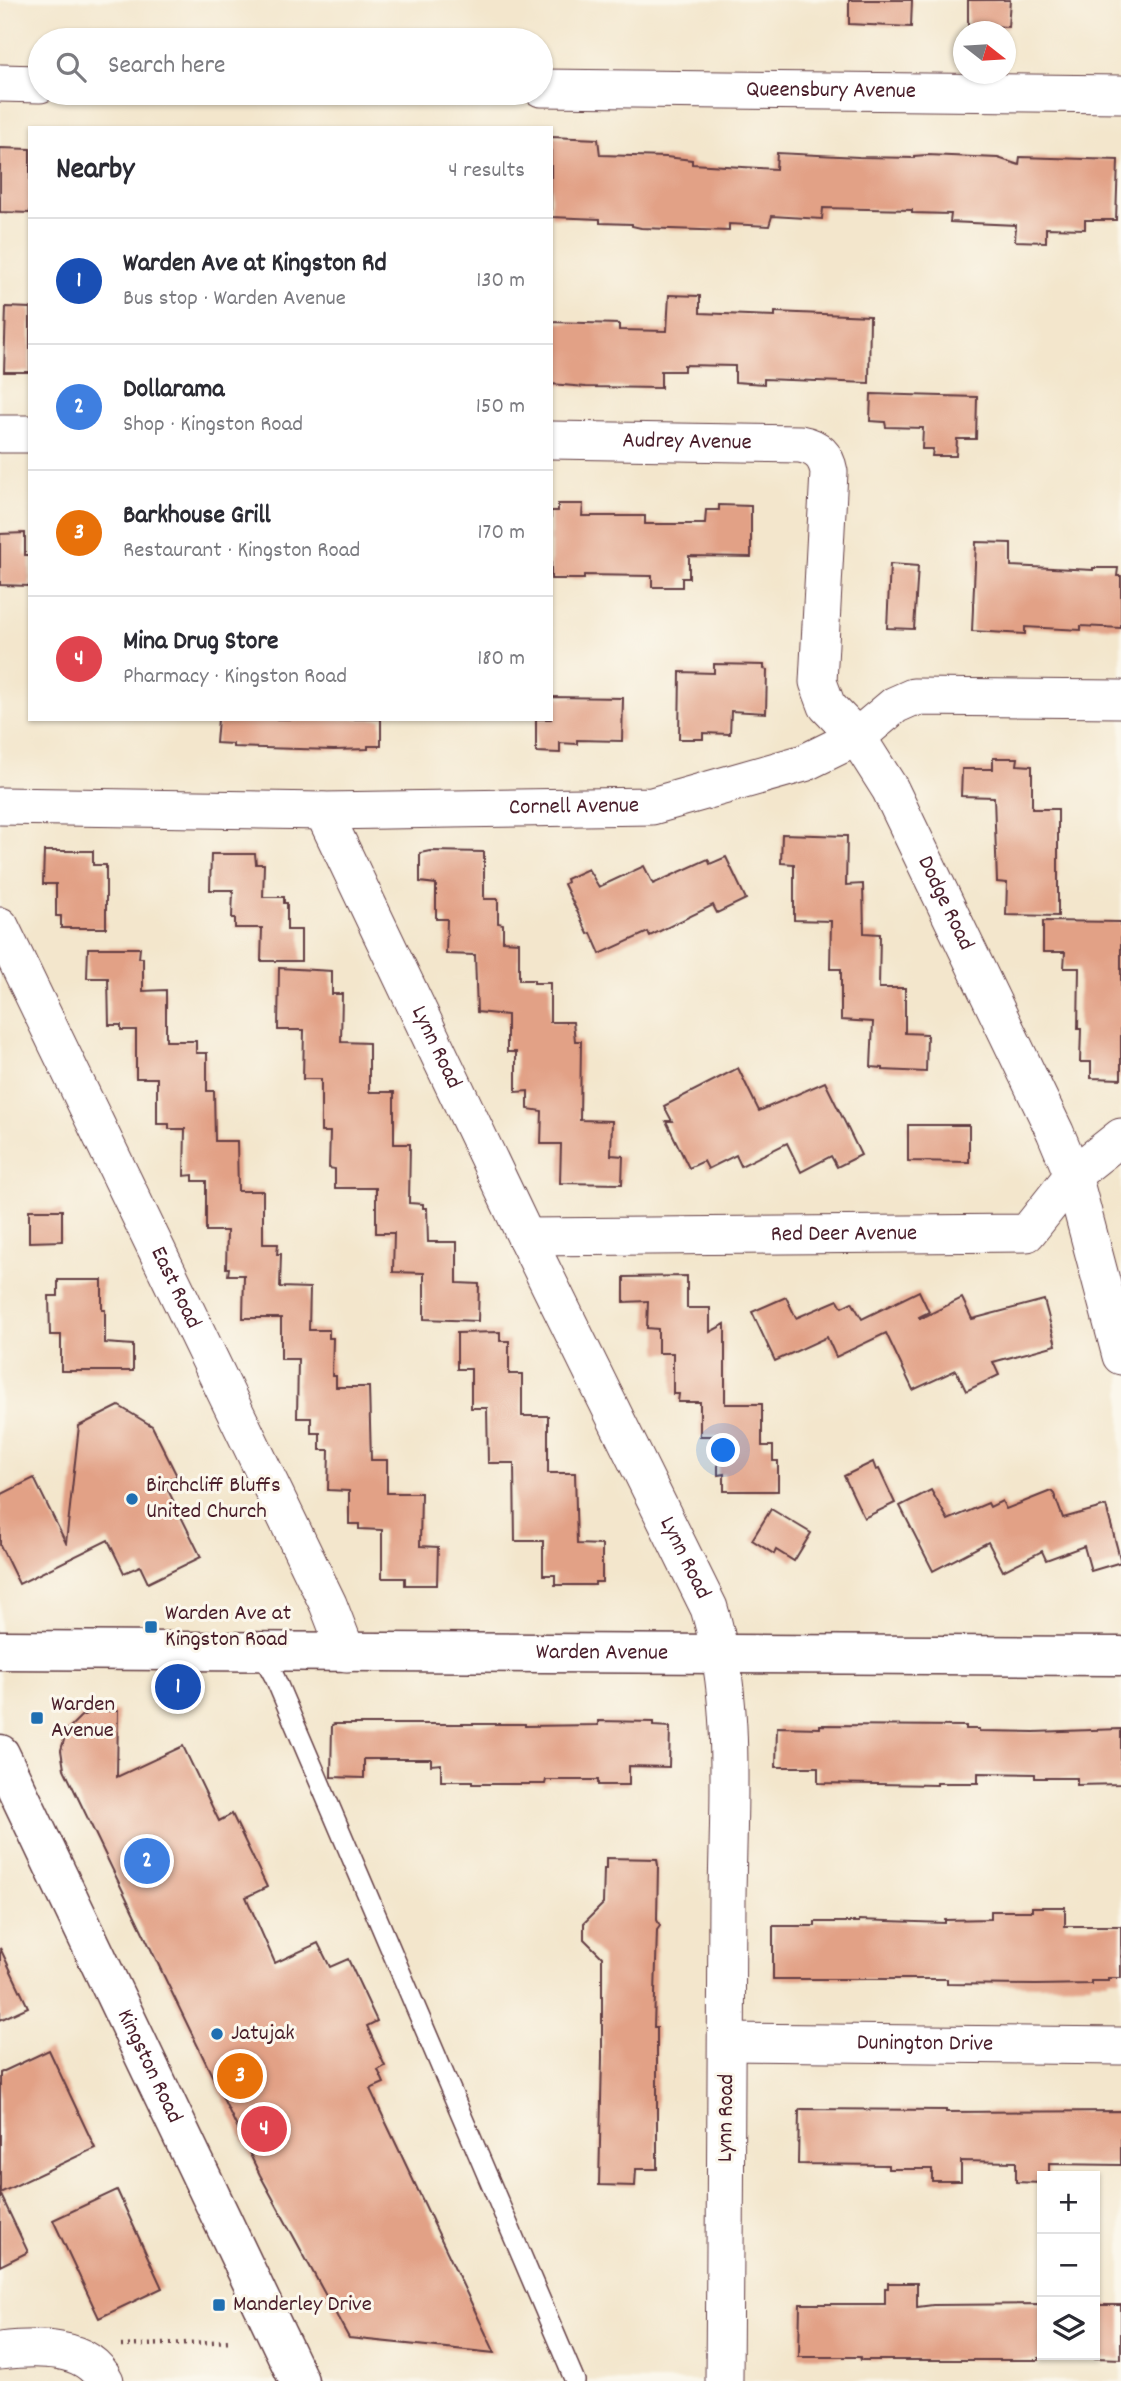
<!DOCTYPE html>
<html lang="en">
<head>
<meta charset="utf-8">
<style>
  :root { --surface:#fff; --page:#f2f2f3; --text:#2b2b33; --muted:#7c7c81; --line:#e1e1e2; --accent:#1f6fb2 }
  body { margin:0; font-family:Dekko,sans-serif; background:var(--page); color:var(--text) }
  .controls { position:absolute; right:21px; bottom:21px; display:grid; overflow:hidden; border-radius:0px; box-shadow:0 2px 5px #0004 }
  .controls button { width:63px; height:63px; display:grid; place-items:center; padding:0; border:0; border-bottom:2px solid var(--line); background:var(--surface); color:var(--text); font:35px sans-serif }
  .compass { position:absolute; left:953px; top:21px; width:63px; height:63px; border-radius:50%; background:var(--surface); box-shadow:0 2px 5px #0004; rotate:107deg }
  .you { position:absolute; left:724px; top:1451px; width:24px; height:24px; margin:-18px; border:5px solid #fff; border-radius:50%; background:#1a73e8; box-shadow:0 0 0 10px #1a73e833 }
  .badge { display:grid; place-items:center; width:46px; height:46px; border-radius:50%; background:var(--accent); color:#fff; font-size:23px; font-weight:700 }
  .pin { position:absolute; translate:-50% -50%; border:4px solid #fff; box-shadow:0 2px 7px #0006 }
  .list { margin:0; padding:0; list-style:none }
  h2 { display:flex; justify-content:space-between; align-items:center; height:91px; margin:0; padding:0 28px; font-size:30px }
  h2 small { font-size:23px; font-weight:400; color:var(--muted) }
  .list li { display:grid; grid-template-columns:46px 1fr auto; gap:21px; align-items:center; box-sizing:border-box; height:126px; padding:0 28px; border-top:2px solid var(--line) }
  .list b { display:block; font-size:26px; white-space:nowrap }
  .list p { margin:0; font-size:23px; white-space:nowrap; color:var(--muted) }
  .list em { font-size:23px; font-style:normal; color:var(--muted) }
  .icon { flex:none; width:38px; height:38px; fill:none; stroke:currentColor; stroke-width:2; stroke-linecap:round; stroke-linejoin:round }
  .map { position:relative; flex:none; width:1121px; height:2381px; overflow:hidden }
  .search { position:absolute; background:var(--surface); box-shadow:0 2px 5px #0004; left:28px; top:28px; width:525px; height:77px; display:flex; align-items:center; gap:18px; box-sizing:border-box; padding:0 24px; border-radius:38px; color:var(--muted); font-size:26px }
  .panel { position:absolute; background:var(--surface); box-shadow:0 2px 5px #0004; left:28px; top:126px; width:525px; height:595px; border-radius:0px }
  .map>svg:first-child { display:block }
  .building { fill:#e2a186 }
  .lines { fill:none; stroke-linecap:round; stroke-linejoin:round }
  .service-casing { stroke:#633d43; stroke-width:22 }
  .minor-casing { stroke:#633d43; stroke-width:39 }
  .secondary-casing { stroke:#633d43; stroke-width:41 }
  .primary-casing { stroke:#633d43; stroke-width:41 }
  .path { stroke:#633d43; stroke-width:4.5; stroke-dasharray:2 5; stroke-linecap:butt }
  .service { stroke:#fff; stroke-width:19 }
  .minor { stroke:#fff; stroke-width:37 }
  .secondary { stroke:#fff; stroke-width:38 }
  .primary { stroke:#fff; stroke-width:38 }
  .poi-dot { fill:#1f6fb2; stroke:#fbf7ec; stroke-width:2.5 }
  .labels { text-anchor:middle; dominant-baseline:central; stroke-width:6; stroke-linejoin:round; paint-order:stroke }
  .street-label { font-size:23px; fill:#4a1f2b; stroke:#fbf7ec }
  .poi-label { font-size:23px; fill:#4a1f2b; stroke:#fbf7ec; text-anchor:start }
</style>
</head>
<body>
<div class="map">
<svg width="1121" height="2381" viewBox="0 0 1121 2381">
  <rect width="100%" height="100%" fill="#fbf7ec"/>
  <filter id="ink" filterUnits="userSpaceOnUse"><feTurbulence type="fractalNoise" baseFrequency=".0143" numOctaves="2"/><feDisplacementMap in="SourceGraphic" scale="14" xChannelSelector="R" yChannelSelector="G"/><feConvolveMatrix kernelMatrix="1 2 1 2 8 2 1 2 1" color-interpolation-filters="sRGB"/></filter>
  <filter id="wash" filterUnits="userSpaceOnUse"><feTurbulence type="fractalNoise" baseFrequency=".00686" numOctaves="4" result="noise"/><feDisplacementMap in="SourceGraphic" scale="28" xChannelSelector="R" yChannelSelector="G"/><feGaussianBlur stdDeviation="1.57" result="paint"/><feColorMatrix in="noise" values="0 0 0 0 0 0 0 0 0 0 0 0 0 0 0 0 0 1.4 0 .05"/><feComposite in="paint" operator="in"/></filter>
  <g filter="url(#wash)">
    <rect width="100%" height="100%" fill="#f3e6cc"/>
    <g id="blocks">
      <g class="building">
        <path d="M 849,0 L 912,0 L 911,27 L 849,24 Z"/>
        <path d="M 968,0 L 1010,0 L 1008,27 L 968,25 Z"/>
        <path d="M 551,137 L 598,139 L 600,155 L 666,157 L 692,160 L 692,164 L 776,169 L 777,153 L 859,157 L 914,158 L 914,156 L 927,155 L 998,158 L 1019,165 L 1020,157 L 1118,160 L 1116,220 L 1085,220 L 1085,229 L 1046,228 L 1046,242 L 1015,241 L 1016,225 L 950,222 L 951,214 L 912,213 L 912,210 L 823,208 L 822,219 L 772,216 L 769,226 L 729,224 L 729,231 L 641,228 L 632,226 L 632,224 L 600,223 L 600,219 L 551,217 Z"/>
        <path d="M 0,148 L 30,149 L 30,213 L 0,212 Z"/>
        <path d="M 669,295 L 700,296 L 700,313 L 775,316 L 775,312 L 870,316 L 869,383 L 764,379 L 764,384 L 735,382 L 735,366 L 684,365 L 684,371 L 661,371 L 661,388 L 586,387 L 551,384 L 551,322 L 619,324 L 619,330 L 667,331 Z"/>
        <path d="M 6,307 L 30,308 L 30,372 L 4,372 Z"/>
        <path d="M 871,394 L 977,397 L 976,439 L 957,439 L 956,456 L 932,456 L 933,449 L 922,449 L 923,428 L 886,427 L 885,422 L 870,421 Z"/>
        <path d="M 558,504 L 583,504 L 582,516 L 645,516 L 645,524 L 705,524 L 706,510 L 719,510 L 719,505 L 751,506 L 751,557 L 689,556 L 689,578 L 682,578 L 682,587 L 652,587 L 652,576 L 584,575 L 584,579 L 551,579 L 551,511 L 558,511 Z"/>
        <path d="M 25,533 L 25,555 L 30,555 L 30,586 L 0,585 L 0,534 Z"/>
        <path d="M 976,542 L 1011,543 L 1011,566 L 1093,570 L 1093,568 L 1118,568 L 1117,576 L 1121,576 L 1121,628 L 1081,626 L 1081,630 L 1025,627 L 1025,634 L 972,631 Z"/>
        <path d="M 890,564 L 918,566 L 914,629 L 887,628 Z"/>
        <path d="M 714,664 L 764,665 L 764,669 L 767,670 L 766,713 L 731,711 L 730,734 L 703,733 L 703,739 L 679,739 L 680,672 L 714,673 Z"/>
        <path d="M 551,697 L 623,698 L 622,741 L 577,740 L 577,744 L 560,743 L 560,753 L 536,752 L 536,719 L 551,719 Z"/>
        <path d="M 218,719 L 381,719 L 381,746 L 368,746 L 368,749 L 334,750 L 233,747 L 233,744 L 216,743 Z"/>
        <path d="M 993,758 L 1018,758 L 1017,765 L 1032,766 L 1032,809 L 1058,809 L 1058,916 L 1006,915 L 1007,883 L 997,882 L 994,797 L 961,796 L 962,769 L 993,769 Z"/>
        <path d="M 782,834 L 847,836 L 846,885 L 863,884 L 864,933 L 880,934 L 879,988 L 905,988 L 905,1033 L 927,1034 L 926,1072 L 883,1070 L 883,1068 L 871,1067 L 873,1022 L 841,1020 L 841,969 L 830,969 L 831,921 L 794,920 L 794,864 L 781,863 Z"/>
        <path d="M 44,851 L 93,851 L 93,865 L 106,865 L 106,928 L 61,928 L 61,916 L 56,916 L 56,884 L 43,884 Z"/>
        <path d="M 430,851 L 484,852 L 484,899 L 498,899 L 498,923 L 503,924 L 503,941 L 519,942 L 519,980 L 534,980 L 534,983 L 550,983 L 550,1022 L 573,1022 L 575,1041 L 581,1041 L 580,1120 L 612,1121 L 611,1155 L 623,1156 L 622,1184 L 560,1183 L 561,1144 L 541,1144 L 542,1111 L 528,1109 L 528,1091 L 516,1092 L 516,1052 L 507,1052 L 507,1015 L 477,1012 L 475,955 L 446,954 L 447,919 L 436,919 L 436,884 L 420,882 L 420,853 Z"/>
        <path d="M 211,854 L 255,854 L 256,864 L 264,864 L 263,897 L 284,897 L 284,903 L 287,903 L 287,930 L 301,930 L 301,961 L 261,961 L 262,928 L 235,928 L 235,918 L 232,918 L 233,890 L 210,890 Z"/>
        <path d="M 726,857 L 746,899 L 717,913 L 713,905 L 650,936 L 648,932 L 600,954 L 591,933 L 588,934 L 564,884 L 567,882 L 566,879 L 588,869 L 599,887 L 644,866 L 653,884 L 708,859 L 710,864 Z"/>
        <path d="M 1043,921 L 1121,922 L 1121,1079 L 1091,1078 L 1091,1062 L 1080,1062 L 1081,1029 L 1078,1029 L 1079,968 L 1064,968 L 1065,952 L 1043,952 Z"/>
        <path d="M 88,948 L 140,948 L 139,958 L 143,958 L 143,991 L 166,990 L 166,1041 L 196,1041 L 196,1053 L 207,1053 L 207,1091 L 214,1091 L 215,1141 L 237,1141 L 238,1191 L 263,1191 L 263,1244 L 278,1244 L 277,1254 L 281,1254 L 280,1287 L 310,1288 L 309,1330 L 329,1330 L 329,1338 L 333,1338 L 332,1376 L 336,1376 L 336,1387 L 369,1387 L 371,1460 L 387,1460 L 387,1493 L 421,1493 L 420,1546 L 438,1547 L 437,1585 L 405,1585 L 405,1578 L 382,1578 L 382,1530 L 359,1529 L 359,1524 L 349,1524 L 349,1491 L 328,1490 L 329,1450 L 320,1450 L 320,1433 L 311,1433 L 311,1418 L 297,1418 L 298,1359 L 281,1359 L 281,1318 L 243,1318 L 244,1275 L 228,1275 L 229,1268 L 226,1268 L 227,1231 L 206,1231 L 206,1181 L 193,1181 L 193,1175 L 184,1176 L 185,1129 L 169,1129 L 169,1124 L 157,1124 L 157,1078 L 136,1078 L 136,1030 L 121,1030 L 121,1025 L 109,1025 L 108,978 L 87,978 Z"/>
        <path d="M 279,968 L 332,971 L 332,994 L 342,994 L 341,1042 L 369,1043 L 369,1092 L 394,1092 L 394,1144 L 410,1144 L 409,1203 L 423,1204 L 423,1208 L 427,1208 L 428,1242 L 457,1242 L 457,1283 L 479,1284 L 478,1321 L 424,1319 L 424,1273 L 393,1272 L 394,1233 L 376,1233 L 376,1188 L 335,1188 L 335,1169 L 329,1168 L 330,1132 L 321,1132 L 321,1079 L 303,1079 L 304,1030 L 278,1030 Z"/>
        <path d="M 738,1068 L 759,1111 L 825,1082 L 861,1155 L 837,1167 L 831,1156 L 801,1172 L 787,1143 L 741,1166 L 736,1155 L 708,1169 L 704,1161 L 689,1168 L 666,1121 L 672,1121 L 664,1106 Z"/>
        <path d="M 908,1125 L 969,1125 L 969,1162 L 908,1161 Z"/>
        <path d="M 29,1210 L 62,1210 L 62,1241 L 29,1242 Z"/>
        <path d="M 687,1276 L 687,1308 L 710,1308 L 710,1332 L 725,1324 L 725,1404 L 762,1404 L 762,1446 L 773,1446 L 773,1461 L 778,1461 L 778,1491 L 724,1491 L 724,1474 L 718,1475 L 718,1436 L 700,1436 L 700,1402 L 678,1402 L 679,1394 L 673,1394 L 673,1353 L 658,1353 L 658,1329 L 647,1328 L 648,1301 L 624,1302 L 624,1277 Z"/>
        <path d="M 58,1280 L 102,1280 L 102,1310 L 105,1310 L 105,1343 L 133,1345 L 133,1371 L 61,1371 L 61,1335 L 50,1335 L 49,1296 L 58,1296 Z"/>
        <path d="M 919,1291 L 929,1312 L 919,1317 L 920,1319 L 962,1298 L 972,1319 L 1044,1300 L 1056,1345 L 993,1362 L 999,1375 L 966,1391 L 956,1370 L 913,1390 L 886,1333 L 836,1357 L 827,1337 L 775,1361 L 752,1312 L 786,1297 L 796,1318 L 838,1300 L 842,1307 L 852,1302 L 862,1319 Z"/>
        <path d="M 500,1332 L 500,1341 L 509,1341 L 509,1374 L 522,1374 L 522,1416 L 548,1416 L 548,1473 L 575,1473 L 577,1544 L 602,1545 L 602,1582 L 595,1582 L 595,1585 L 555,1585 L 555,1575 L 543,1575 L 543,1541 L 515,1541 L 514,1463 L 488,1463 L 487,1408 L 471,1408 L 471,1369 L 457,1369 L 457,1333 Z"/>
        <path d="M 119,1406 L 152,1426 L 177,1476 L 164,1482 L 201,1557 L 148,1583 L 140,1566 L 124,1573 L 108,1540 L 19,1584 L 0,1545 L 0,1495 L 34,1478 L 66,1543 L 79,1426 Z"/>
        <path d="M 873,1462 L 876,1470 L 879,1469 L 895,1503 L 864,1518 L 844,1476 Z"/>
        <path d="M 931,1490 L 948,1520 L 988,1503 L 990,1507 L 1002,1501 L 1006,1509 L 1051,1491 L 1054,1494 L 1063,1518 L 1106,1506 L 1121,1562 L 1091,1571 L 1084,1546 L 1046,1560 L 1042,1551 L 1003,1571 L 988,1542 L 933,1571 L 900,1506 Z"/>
        <path d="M 771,1509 L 811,1533 L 794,1561 L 776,1550 L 774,1554 L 752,1540 Z"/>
        <path d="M 94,1711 L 118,1711 L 117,1777 L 183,1746 L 219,1821 L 232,1814 L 267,1887 L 246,1897 L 275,1963 L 318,1943 L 330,1967 L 348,1959 L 377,2021 L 367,2026 L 385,2066 L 378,2070 L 384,2083 L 370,2089 L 495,2353 L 349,2338 L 260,2175 L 64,1769 L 61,1750 L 67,1730 L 81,1716 Z"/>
        <path d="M 598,1721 L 653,1722 L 653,1726 L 670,1727 L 669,1767 L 629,1766 L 629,1785 L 598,1785 L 598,1780 L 546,1780 L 545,1784 L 472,1784 L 472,1781 L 441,1781 L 441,1764 L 431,1765 L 431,1759 L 364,1759 L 364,1778 L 331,1777 L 332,1725 L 334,1724 L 525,1724 L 525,1726 L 598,1725 Z"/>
        <path d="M 820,1725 L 966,1726 L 966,1729 L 979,1729 L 979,1731 L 1034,1732 L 1121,1729 L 1121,1784 L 1077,1785 L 1077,1778 L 1035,1778 L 1035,1774 L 978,1773 L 978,1783 L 937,1783 L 937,1785 L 818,1783 L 818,1767 L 776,1767 L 777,1727 L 820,1728 Z"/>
        <path d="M 606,1858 L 657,1859 L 658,1865 L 657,1920 L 660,1926 L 657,1930 L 654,2027 L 657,2027 L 657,2169 L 636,2169 L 635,2186 L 599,2185 L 602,2058 L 602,1957 L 584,1939 L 584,1923 L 603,1904 L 604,1869 L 606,1869 Z"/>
        <path d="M 1032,1907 L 1065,1907 L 1065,1926 L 1121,1926 L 1121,1978 L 1108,1978 L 1108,1981 L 1091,1981 L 1091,1984 L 1036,1985 L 947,1984 L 947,1979 L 773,1979 L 773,1926 L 815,1926 L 815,1922 L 859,1922 L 859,1920 L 945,1923 L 945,1920 L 991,1919 L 991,1911 L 1032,1911 Z"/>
        <path d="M 0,1948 L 28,2007 L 0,2020 Z"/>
        <path d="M 49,2050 L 95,2148 L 0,2193 L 0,2073 Z"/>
        <path d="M 801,2109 L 946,2110 L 946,2112 L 1121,2111 L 1121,2165 L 1049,2164 L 1049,2176 L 1042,2176 L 1042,2183 L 1016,2182 L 1016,2162 L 961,2161 L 961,2181 L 932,2181 L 932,2169 L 888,2169 L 888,2165 L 798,2164 L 799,2111 Z"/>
        <path d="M 117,2190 L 162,2288 L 99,2318 L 53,2220 Z"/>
        <path d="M 0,2193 L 28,2252 L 0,2266 Z"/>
        <path d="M 888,2283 L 917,2283 L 917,2307 L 933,2305 L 1042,2304 L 1042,2358 L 1039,2358 L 1039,2360 L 861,2360 L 860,2357 L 799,2357 L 800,2304 L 885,2304 L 885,2288 L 888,2288 Z"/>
        <path d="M 1095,2305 L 1121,2305 L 1121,2359 L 1095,2358 Z"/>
      </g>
    </g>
  </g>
  <g filter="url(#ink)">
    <use href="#blocks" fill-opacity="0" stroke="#633d43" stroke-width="2"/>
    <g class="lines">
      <defs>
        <path id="service" d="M 260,1650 L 275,1678 L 575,2381"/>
        <g id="minor">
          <path d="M 0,83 L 40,84"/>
          <path id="s1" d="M 541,88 L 1121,94"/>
          <path d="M 0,434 L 30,434"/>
          <path id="s2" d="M 551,440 L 800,444 C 817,447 826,455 829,472 L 818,682 L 827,706 L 857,737 L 890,789 L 1055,1132 L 1073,1175 L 1121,1356"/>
          <path id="s3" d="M 0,806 L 323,811 L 652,806 L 804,763 L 857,737 L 895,705 L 913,697 L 1121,699"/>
          <path id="s4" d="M 323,811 L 526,1237 L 709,1608 C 737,1701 728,1802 727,1898 C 727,2059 725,2220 724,2381"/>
          <path id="s5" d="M 0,926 L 328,1604 L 347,1653"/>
          <path id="s6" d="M 526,1237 L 1027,1233 L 1073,1175 L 1121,1137"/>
          <path id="s7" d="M 727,2042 L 1121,2046"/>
          <path d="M 0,2351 C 35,2347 87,2344 105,2381"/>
        </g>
        <g id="secondary">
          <path id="s8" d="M 0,1650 L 1121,1656"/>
        </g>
        <g id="primary">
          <path id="s9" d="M 0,1754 L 299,2381"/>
        </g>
      </defs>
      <use href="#service" class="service-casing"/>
      <use href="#minor" class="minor-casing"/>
      <use href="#secondary" class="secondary-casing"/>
      <use href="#primary" class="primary-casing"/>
      <path class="path" d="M 121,2346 L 232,2341"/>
      <use href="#service" class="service"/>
      <use href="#minor" class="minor"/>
      <use href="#secondary" class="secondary"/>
      <use href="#primary" class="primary"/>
    </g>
  </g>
  <g class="poi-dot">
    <circle cx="132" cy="1499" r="7"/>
    <rect x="144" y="1620" width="14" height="14" rx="3.5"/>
    <rect x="30" y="1711" width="14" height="14" rx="3.5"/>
    <circle cx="217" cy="2034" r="7"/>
    <rect x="212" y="2298" width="14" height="14" rx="3.5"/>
  </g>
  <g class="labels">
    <g class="street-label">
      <text stroke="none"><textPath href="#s1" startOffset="290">Queensbury Avenue</textPath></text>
      <text stroke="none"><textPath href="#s2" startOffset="136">Audrey Avenue</textPath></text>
      <text stroke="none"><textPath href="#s3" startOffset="574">Cornell Avenue</textPath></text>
      <text stroke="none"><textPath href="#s2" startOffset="760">Dodge Road</textPath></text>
      <text stroke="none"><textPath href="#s4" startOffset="262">Lynn Road</textPath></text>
      <text stroke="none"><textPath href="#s6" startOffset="318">Red Deer Avenue</textPath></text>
      <text stroke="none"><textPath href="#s5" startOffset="402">East Road</textPath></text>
      <text stroke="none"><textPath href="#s4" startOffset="830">Lynn Road</textPath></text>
      <text stroke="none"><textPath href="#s8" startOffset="602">Warden Avenue</textPath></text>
      <text stroke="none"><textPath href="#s7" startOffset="198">Dunington Drive</textPath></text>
      <text stroke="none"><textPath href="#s9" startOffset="346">Kingston Road</textPath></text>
      <text transform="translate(727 2118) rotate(-89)">Lynn Road</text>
    </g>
    <g class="poi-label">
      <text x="146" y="1486">Birchcliff Bluffs<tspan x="146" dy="26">United Church</tspan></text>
      <text x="165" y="1614">Warden Ave at<tspan x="165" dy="26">Kingston Road</tspan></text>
      <text x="51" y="1705">Warden<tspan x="51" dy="26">Avenue</tspan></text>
      <text x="231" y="2034">Jatujak</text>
      <text x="233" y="2305">Manderley Drive</text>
    </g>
  </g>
</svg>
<div class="controls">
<button>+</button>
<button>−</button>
<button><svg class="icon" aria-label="layers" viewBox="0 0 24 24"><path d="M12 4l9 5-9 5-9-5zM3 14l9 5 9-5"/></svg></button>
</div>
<svg class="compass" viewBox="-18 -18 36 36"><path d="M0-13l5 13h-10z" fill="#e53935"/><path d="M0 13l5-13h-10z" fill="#7c7c81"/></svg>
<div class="you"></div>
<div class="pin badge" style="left:178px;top:1687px;background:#1a4fb4">1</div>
<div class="pin badge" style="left:147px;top:1861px;background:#3f7fe0">2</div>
<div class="pin badge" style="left:240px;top:2076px;background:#e8710a">3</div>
<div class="pin badge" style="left:264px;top:2129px;background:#e0444e">4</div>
<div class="search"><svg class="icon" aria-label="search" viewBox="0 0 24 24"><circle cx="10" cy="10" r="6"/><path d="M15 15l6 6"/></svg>Search here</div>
<section class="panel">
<h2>Nearby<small>4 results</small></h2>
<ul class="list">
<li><span class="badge" style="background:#1a4fb4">1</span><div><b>Warden Ave at Kingston Rd</b><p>Bus stop · Warden Avenue</p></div><em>130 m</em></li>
<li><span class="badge" style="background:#3f7fe0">2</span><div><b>Dollarama</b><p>Shop · Kingston Road</p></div><em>150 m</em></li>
<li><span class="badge" style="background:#e8710a">3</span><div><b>Barkhouse Grill</b><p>Restaurant · Kingston Road</p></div><em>170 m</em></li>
<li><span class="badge" style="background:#e0444e">4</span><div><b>Mina Drug Store</b><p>Pharmacy · Kingston Road</p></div><em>180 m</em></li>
</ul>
</section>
</div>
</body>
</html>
